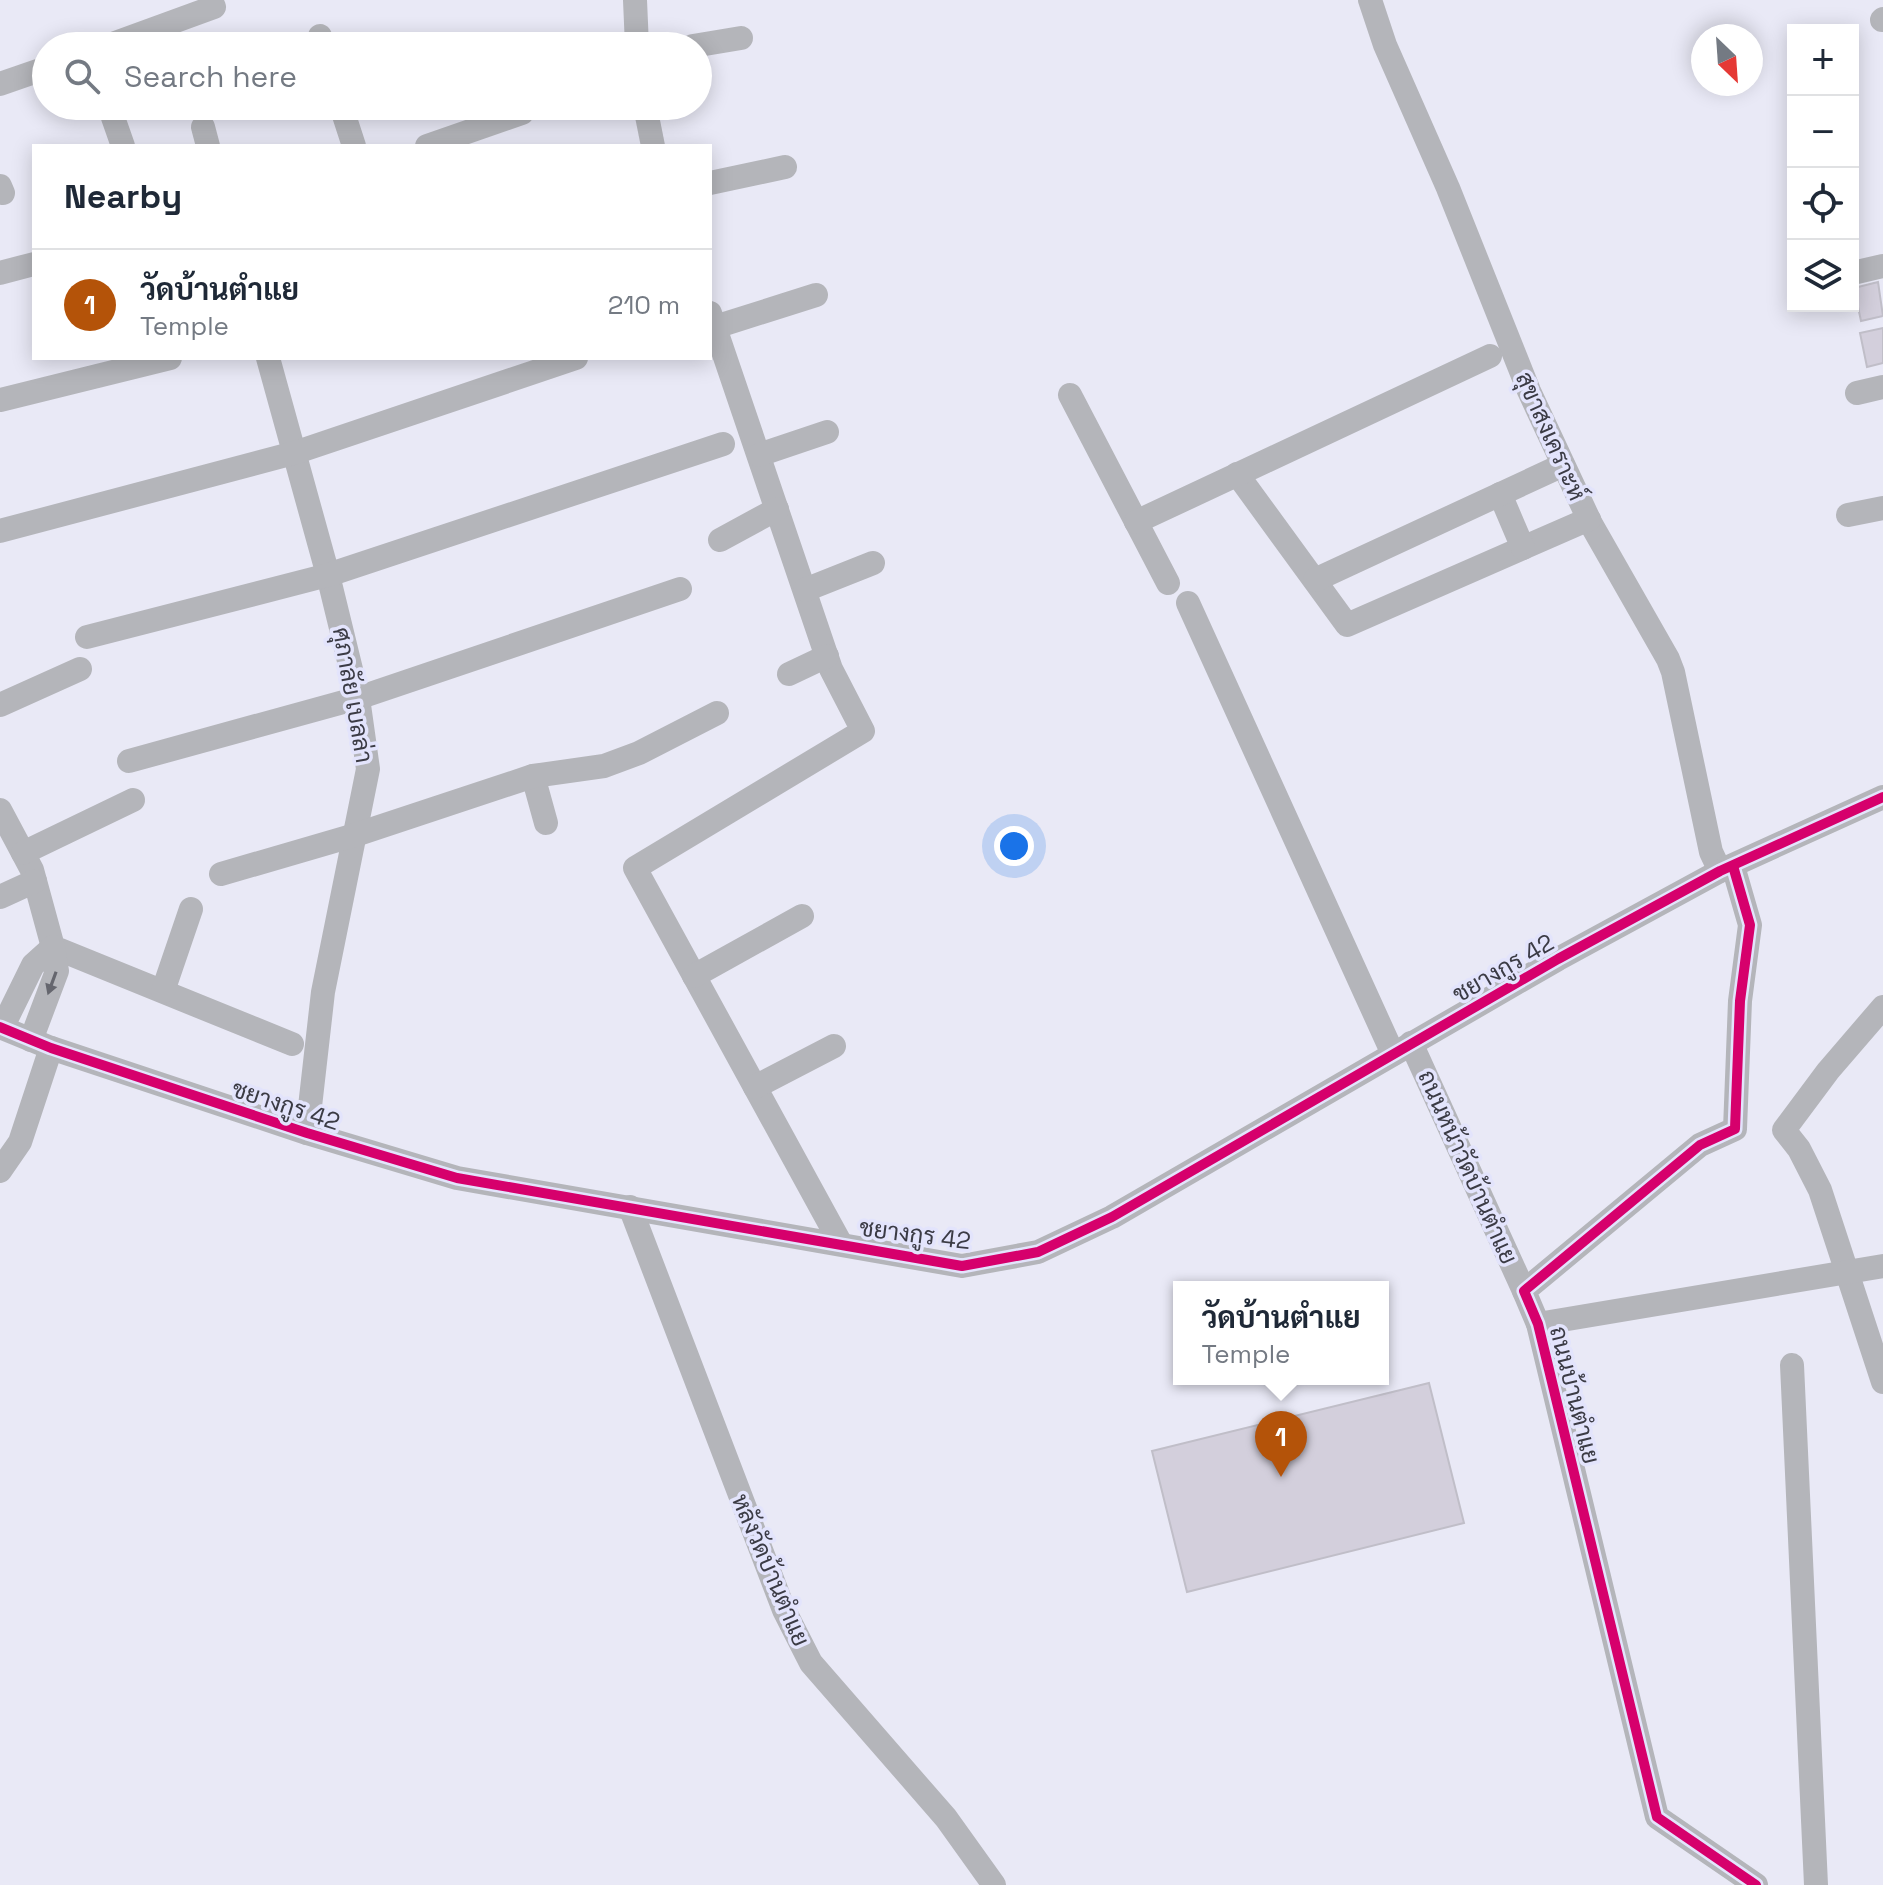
<!DOCTYPE html>
<html lang="en">
<head>
<meta charset="utf-8">
<style>
  :root { --surface:#fff; --page:#f6f6f7; --text:#1f2937; --muted:#747a83; --line:#e0e1e3; --accent:#b45309 }
  body { margin:0; font-family:"Space Grotesk",Sarabun,sans-serif; background:var(--page); color:var(--text) }
  .controls { position:absolute; right:24px; top:24px; display:grid; overflow:hidden; border-radius:0px; box-shadow:0 4px 20px #0003 }
  .controls button { width:72px; height:72px; display:grid; place-items:center; padding:0; border:0; border-bottom:2px solid var(--line); background:var(--surface); color:var(--text); font:40px sans-serif }
  .compass { position:absolute; left:1691px; top:24px; width:72px; height:72px; border-radius:50%; background:var(--surface); box-shadow:0 4px 20px #0003; rotate:155deg }
  .you { position:absolute; left:1014px; top:846px; width:28px; height:28px; margin:-20px; border:6px solid #fff; border-radius:50%; background:#1a73e8; box-shadow:0 0 0 12px #1a73e833 }
  .badge { display:grid; place-items:center; width:52px; height:52px; border-radius:50%; background:var(--accent); color:#fff; font-size:26px; font-weight:700 }
  .pin { position:absolute; translate:-50% -66px; filter:drop-shadow(0 2px 4px #0008) }
  .pin::after { content:''; position:absolute; top:42px; width:28px; height:24px; background:inherit; clip-path:polygon(0 0,100% 0,50% 100%) }
  .popup { position:absolute; left:1173px; top:1281px; width:216px; height:104px; box-sizing:border-box; display:grid; place-content:center; border-radius:0px; background:var(--surface); filter:drop-shadow(0 2px 6px #0005); font-size:26px; white-space:nowrap; color:var(--muted) }
  .popup b { font-size:30px; color:var(--text) }
  .popup::after { content:''; position:absolute; left:50%; top:100%; margin-left:-16px; border:16px solid transparent; border-top-color:var(--surface) }
  .list { margin:0; padding:0; list-style:none }
  h2 { display:flex; justify-content:space-between; align-items:center; height:104px; margin:0; padding:0 32px; font-size:34px }
  h2 small { font-size:26px; font-weight:400; color:var(--muted) }
  .list li { display:grid; grid-template-columns:52px 1fr auto; gap:24px; align-items:center; box-sizing:border-box; height:112px; padding:0 32px; border-top:2px solid var(--line) }
  .list b { display:block; font-size:30px; white-space:nowrap }
  .list p { margin:0; font-size:26px; white-space:nowrap; color:var(--muted) }
  .list em { font-size:26px; font-style:normal; color:var(--muted) }
  .icon { flex:none; width:44px; height:44px; fill:none; stroke:currentColor; stroke-width:2; stroke-linecap:round; stroke-linejoin:round }
  .map { position:relative; flex:none; width:1883px; height:1885px; overflow:hidden }
  .search { position:absolute; background:var(--surface); box-shadow:0 4px 20px #0003; left:32px; top:32px; width:680px; height:88px; display:flex; align-items:center; gap:20px; box-sizing:border-box; padding:0 28px; border-radius:44px; color:var(--muted); font-size:30px }
  .panel { position:absolute; background:var(--surface); box-shadow:0 4px 20px #0003; left:32px; top:144px; width:680px; height:216px; border-radius:0px }
  .map>svg:first-child { display:block }
  .building { fill:#d3cfdc; stroke:#c0bec8; stroke-width:2 }
  .lines { fill:none; stroke-linecap:round; stroke-linejoin:round }
  .street { stroke:#b4b5ba; stroke-width:24 }
  .cycleway-casing { stroke:#e3e4fc; stroke-width:15 }
  .cycleway { stroke:#d6006c; stroke-width:10 }
  .oneway { fill:#65666e }
  .labels { text-anchor:middle; dominant-baseline:central; stroke-width:7; stroke-linejoin:round; paint-order:stroke }
  .street-label { font-size:24px; fill:#3b3b45; stroke:#e3e4fc }
</style>
</head>
<body>
<div class="map">
<svg width="1883" height="1885" viewBox="0 0 1883 1885">
  <rect width="100%" height="100%" fill="#e9e9f6"/>
  <g class="building">
    <path d="M 1878,282 L 1883,316 L 1861,321 L 1854,288 Z"/>
    <path d="M 1883,328 L 1883,363 L 1867,367 L 1860,333 Z"/>
    <path d="M 1429,1383 L 1464,1523 L 1187,1592 L 1152,1451 Z"/>
  </g>
  <g class="lines">
    <g class="street">
      <path d="M 635,0 L 637,46"/>
      <path d="M 1370,0 L 1385,45 L 1448,188 L 1529,391 L 1591,524 L 1668,659 L 1673,672 L 1711,852 L 1720,871"/>
      <path d="M 1882,20 L 1883,19"/>
      <path d="M 320,36 L 323,46"/>
      <path d="M 107,46 L 214,7 L 211,0"/>
      <path d="M 693,46 L 741,38"/>
      <path d="M 0,84 L 46,68"/>
      <path d="M 109,106 L 123,146"/>
      <path d="M 341,106 L 354,146"/>
      <path d="M 645,106 L 653,146"/>
      <path d="M 342,108 L 539,107"/>
      <path d="M 203,127 L 208,146"/>
      <path d="M 427,146 L 522,113"/>
      <path d="M 710,183 L 785,167"/>
      <path d="M 0,186 L 3,193"/>
      <path d="M 1857,272 L 1883,266"/>
      <path d="M 0,273 L 34,264"/>
      <path d="M 710,313 L 831,669 L 863,731 L 635,868 L 841,1244"/>
      <path d="M 715,327 L 816,295"/>
      <path d="M 268,358 L 328,575 L 358,698 L 368,769 L 323,992 L 307,1133"/>
      <path d="M 1857,393 L 1883,387"/>
      <path d="M 1070,395 L 1168,583"/>
      <path d="M 0,400 L 170,358"/>
      <path d="M 759,455 L 827,432"/>
      <path d="M 1237,474 L 1347,625 L 1589,519"/>
      <path d="M 1500,494 L 1523,548"/>
      <path d="M 1848,515 L 1883,508"/>
      <path d="M 1136,522 L 1490,356"/>
      <path d="M 0,531 L 294,453 L 576,358"/>
      <path d="M 720,540 L 777,509"/>
      <path d="M 1315,580 L 1563,465"/>
      <path d="M 805,590 L 873,563"/>
      <path d="M 1188,603 L 1393,1054"/>
      <path d="M 87,637 L 328,575 L 723,444"/>
      <path d="M 789,674 L 827,656"/>
      <path d="M 0,705 L 80,669"/>
      <path d="M 129,761 L 358,698 L 680,589"/>
      <path d="M 533,776 L 546,823"/>
      <path d="M 0,810 L 32,870 L 53,947 L 292,1044"/>
      <path d="M 23,853 L 133,800"/>
      <path d="M 1733,866 L 1750,925 L 1740,1001 L 1735,1129 L 1700,1145 L 1524,1291 L 1538,1324 L 1657,1817 L 1756,1885"/>
      <path d="M 221,874 L 355,835 L 533,776 L 604,766 L 639,753 L 717,713"/>
      <path d="M 0,897 L 35,881"/>
      <path d="M 694,976 L 802,916"/>
      <path d="M 163,991 L 191,909"/>
      <path d="M 1883,1007 L 1828,1071 L 1784,1130 L 1799,1149 L 1820,1190 L 1883,1382"/>
      <path d="M 0,1027 L 51,1048 L 307,1133 L 457,1178 L 962,1266 L 1038,1252 L 1112,1217 L 1558,959 L 1720,871 L 1883,797"/>
      <path d="M 2,1028 L 33,965 L 53,947 L 57,971 L 31,1040"/>
      <path d="M 1411,1043 L 1524,1291"/>
      <path d="M 755,1087 L 834,1046"/>
      <path d="M 0,1171 L 20,1142 L 51,1048"/>
      <path d="M 630,1207 L 784,1610 L 811,1663 L 946,1818 L 994,1885"/>
      <path d="M 1538,1324 L 1883,1266"/>
      <path d="M 1792,1365 L 1816,1885"/>
    </g>
    <defs>
      <g id="cycleway">
        <path d="M 1733,866 L 1750,925 L 1740,1001 L 1735,1129 L 1700,1145 L 1524,1291 L 1538,1324 L 1657,1817 L 1756,1885"/>
        <path d="M 0,1027 L 51,1048 L 307,1133 L 457,1178 L 962,1266 L 1038,1252 L 1112,1217 L 1558,959 L 1720,871 L 1883,797"/>
      </g>
    </defs>
    <use href="#cycleway" class="cycleway-casing"/>
    <use href="#cycleway" class="cycleway"/>
  </g>
  <defs><path id="oneway-solid" d="M-6-.8H1V-3.2L6.5 0L1 3.2V.8H-6Z" transform="scale(2)"/></defs>
  <use class="oneway" href="#oneway-solid" transform="translate(52 983) rotate(110)"/>
  <g class="labels">
    <g class="street-label">
      <text transform="translate(1551 436) rotate(66)">สุขาสงเคราะห์</text>
      <text transform="translate(353 695) rotate(80)">ศุภาลัย เบลล่า</text>
      <text transform="translate(1503 968) rotate(-30)">ชยางกูร 42</text>
      <text transform="translate(286 1105) rotate(18)">ชยางกูร 42</text>
      <text transform="translate(1468 1167) rotate(66)">ถนนหน้าวัดบ้านตำแย</text>
      <text transform="translate(915 1234) rotate(7)">ชยางกูร 42</text>
      <text transform="translate(1575 1395) rotate(76)">ถนนบ้านตำแย</text>
      <text transform="translate(771 1570) rotate(67)">หลังวัดบ้านตำแย</text>
    </g>
  </g>
</svg>
<div class="controls">
<button>+</button>
<button>−</button>
<button><svg class="icon" aria-label="locate" viewBox="0 0 24 24"><circle cx="12" cy="12" r="6"/><path d="M12 2v4M12 18v4M2 12h4M18 12h4"/></svg></button>
<button><svg class="icon" aria-label="layers" viewBox="0 0 24 24"><path d="M12 4l9 5-9 5-9-5zM3 14l9 5 9-5"/></svg></button>
</div>
<svg class="compass" viewBox="-18 -18 36 36"><path d="M0-13l5 13h-10z" fill="#e53935"/><path d="M0 13l5-13h-10z" fill="#747a83"/></svg>
<div class="you"></div>
<div class="pin badge" style="left:1281px;top:1477px">1</div>
<div class="popup"><b>วัดบ้านตำแย</b>Temple</div>
<div class="search"><svg class="icon" aria-label="search" viewBox="0 0 24 24"><circle cx="10" cy="10" r="6"/><path d="M15 15l6 6"/></svg>Search here</div>
<section class="panel">
<h2>Nearby<small></small></h2>
<ul class="list">
<li><span class="badge">1</span><div><b>วัดบ้านตำแย</b><p>Temple</p></div><em>210 m</em></li>
</ul>
</section>
</div>
</body>
</html>
